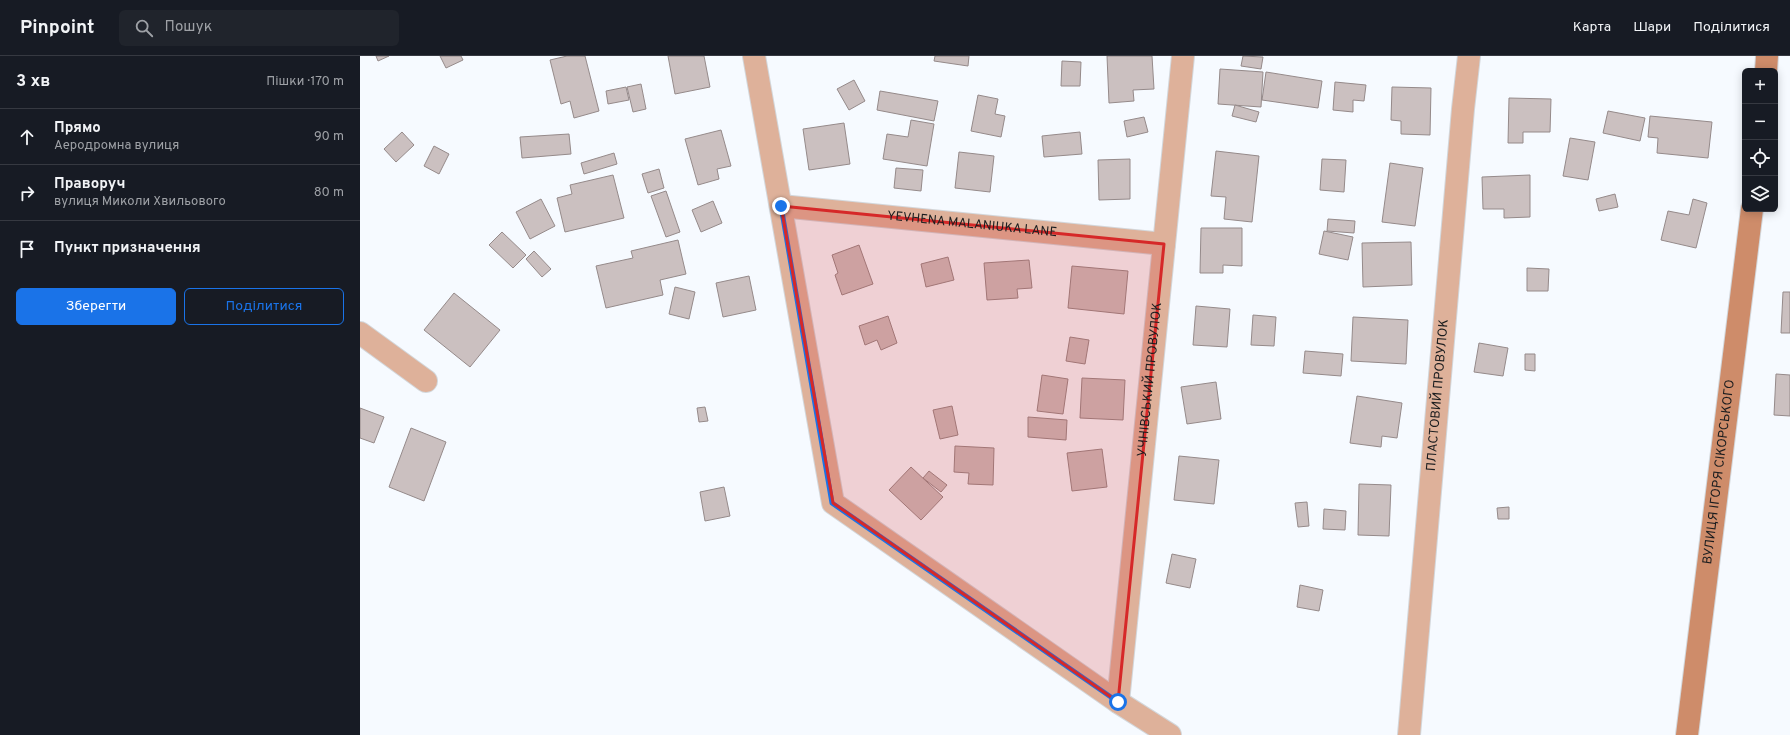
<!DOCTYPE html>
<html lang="uk">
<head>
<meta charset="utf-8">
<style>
  :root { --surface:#171b24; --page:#20242c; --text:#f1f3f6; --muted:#9ea1a6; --line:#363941; --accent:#1a73e8 }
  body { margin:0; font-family:Overpass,sans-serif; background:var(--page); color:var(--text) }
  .controls { position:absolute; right:12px; top:12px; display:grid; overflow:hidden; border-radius:6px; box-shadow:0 2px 10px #0003 }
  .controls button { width:36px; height:36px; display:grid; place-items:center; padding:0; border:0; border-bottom:1px solid var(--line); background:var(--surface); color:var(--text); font:20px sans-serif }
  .stop { position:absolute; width:12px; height:12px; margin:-9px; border:3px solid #1a73e8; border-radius:50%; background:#fff }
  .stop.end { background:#1a73e8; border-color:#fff; box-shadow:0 1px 4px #0008 }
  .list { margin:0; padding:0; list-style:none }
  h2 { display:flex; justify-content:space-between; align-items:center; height:52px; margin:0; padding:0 16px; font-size:17px }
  h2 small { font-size:13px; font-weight:400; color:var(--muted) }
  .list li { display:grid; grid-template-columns:26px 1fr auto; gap:12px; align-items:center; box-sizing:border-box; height:56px; padding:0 16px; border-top:1px solid var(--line) }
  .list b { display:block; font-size:15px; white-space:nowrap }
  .list p { margin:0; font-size:13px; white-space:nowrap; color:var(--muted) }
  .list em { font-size:13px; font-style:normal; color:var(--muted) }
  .actions { display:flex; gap:8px; padding:12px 16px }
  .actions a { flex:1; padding:9px 0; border:1px solid var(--accent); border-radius:6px; text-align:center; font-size:14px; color:var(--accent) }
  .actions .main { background:var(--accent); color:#fff }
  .icon { flex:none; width:22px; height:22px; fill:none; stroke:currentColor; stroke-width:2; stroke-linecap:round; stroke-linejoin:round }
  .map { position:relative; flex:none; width:1430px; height:679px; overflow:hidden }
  header { display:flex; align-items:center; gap:24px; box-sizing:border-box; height:56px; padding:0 20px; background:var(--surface); border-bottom:1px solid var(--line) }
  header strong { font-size:19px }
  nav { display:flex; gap:22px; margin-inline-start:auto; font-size:14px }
  .search { width:280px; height:36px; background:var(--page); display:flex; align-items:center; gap:10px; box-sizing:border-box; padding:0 14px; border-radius:6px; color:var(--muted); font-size:15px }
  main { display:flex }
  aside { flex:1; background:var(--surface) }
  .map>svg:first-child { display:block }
  .building { fill:#cbc0c0; stroke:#958a8a }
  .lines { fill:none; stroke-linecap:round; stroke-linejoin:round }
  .street-casing { stroke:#d3d7db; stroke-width:24 }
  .secondary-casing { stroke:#d3d7db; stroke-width:24 }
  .street { stroke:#deb19a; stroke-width:22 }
  .secondary { stroke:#ce8c6a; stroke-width:22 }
  .route { stroke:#1a73e8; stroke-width:5 }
  .marked { fill:#d62828; fill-opacity:0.2; stroke:#d62828; stroke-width:3; stroke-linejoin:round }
  .labels { text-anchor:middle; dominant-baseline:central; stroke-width:3; stroke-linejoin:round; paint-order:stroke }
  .street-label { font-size:13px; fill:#1b1d1f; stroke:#f6faff }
</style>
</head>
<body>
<header>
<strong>Pinpoint</strong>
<div class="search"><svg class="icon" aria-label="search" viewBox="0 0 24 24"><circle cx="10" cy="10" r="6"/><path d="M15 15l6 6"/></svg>Пошук</div>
<nav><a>Карта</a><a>Шари</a><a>Поділитися</a></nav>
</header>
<main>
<aside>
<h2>3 хв<small>Пішки · 170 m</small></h2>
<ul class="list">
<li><svg class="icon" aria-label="ahead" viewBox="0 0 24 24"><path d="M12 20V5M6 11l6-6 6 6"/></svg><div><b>Прямо</b><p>Аеродромна вулиця</p></div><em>90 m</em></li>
<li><svg class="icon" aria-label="right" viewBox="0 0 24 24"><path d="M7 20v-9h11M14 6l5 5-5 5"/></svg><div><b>Праворуч</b><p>вулиця Миколи Хвильового</p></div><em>80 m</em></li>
<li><svg class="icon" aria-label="arrive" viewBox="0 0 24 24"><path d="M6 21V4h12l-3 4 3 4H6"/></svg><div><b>Пункт призначення</b></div></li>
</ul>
<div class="actions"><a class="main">Зберегти</a><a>Поділитися</a></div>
</aside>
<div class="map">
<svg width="1430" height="679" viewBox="0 0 1430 679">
  <rect width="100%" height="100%" fill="#f6faff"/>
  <g class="building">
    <path d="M 16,0 L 29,0 L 18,5 Z"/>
    <path d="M 80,0 L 101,0 L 103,4 L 86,12 Z"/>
    <path d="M 207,0 L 225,0 L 239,55 L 214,62 L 210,45 L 201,48 L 190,4 Z"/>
    <path d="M 308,0 L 344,0 L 350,31 L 315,38 Z"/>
    <path d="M 575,0 L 609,0 L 608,10 L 574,5 Z"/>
    <path d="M 747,0 L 792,0 L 794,33 L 773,34 L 774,45 L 749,47 Z"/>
    <path d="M 883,0 L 903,1 L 901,13 L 881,10 Z"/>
    <path d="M 702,5 L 721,6 L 720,30 L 701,30 Z"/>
    <path d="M 860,13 L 903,16 L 901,51 L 858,48 Z"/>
    <path d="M 906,16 L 962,25 L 958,52 L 902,44 Z"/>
    <path d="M 494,24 L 505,45 L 489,54 L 477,33 Z"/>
    <path d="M 975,26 L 1006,29 L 1004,45 L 993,44 L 993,56 L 973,54 Z"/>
    <path d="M 281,28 L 286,53 L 273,56 L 267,31 Z"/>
    <path d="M 266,31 L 269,44 L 248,48 L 246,35 Z"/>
    <path d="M 1032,31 L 1071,32 L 1070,79 L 1041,78 L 1041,65 L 1031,64 Z"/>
    <path d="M 520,35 L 578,45 L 574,65 L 517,54 Z"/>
    <path d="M 618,39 L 638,43 L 635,58 L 645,60 L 641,81 L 611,75 Z"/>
    <path d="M 1149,42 L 1191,43 L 1190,76 L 1163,76 L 1163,87 L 1148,87 Z"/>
    <path d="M 875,49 L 899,56 L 896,66 L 872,60 Z"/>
    <path d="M 1248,55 L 1285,62 L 1280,85 L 1243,77 Z"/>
    <path d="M 1290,60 L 1352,66 L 1348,102 L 1297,97 L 1298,82 L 1288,81 Z"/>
    <path d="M 784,61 L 788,76 L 767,81 L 764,65 Z"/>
    <path d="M 551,64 L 574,68 L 567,110 L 523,103 L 527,78 L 548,81 Z"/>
    <path d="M 484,67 L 490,108 L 449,114 L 443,73 Z"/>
    <path d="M 361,74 L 371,110 L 357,113 L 359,123 L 338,129 L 325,83 Z"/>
    <path d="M 42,76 L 54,89 L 36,106 L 24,93 Z"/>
    <path d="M 720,76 L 722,98 L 684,101 L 682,80 Z"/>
    <path d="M 209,78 L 211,98 L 162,102 L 160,81 Z"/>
    <path d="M 1210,82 L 1235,86 L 1228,124 L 1203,120 Z"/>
    <path d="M 74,90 L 89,98 L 79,118 L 64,110 Z"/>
    <path d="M 856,95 L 899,100 L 892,166 L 864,163 L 866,141 L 851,140 Z"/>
    <path d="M 599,96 L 634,100 L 630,136 L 595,132 Z"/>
    <path d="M 254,97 L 257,108 L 224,118 L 221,107 Z"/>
    <path d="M 770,103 L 770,143 L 739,144 L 738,104 Z"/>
    <path d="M 962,103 L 986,104 L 984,136 L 960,134 Z"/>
    <path d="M 1030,107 L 1063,112 L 1055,170 L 1022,166 Z"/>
    <path d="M 536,112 L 563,114 L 561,135 L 534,132 Z"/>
    <path d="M 299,113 L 304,132 L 288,137 L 282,118 Z"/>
    <path d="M 253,119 L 264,162 L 205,176 L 197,142 L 212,138 L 210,129 Z"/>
    <path d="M 1170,119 L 1170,161 L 1144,162 L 1144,153 L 1123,153 L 1122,121 Z"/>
    <path d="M 306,135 L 320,176 L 306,181 L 291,140 Z"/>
    <path d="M 1255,138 L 1258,151 L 1239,155 L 1236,143 Z"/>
    <path d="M 181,143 L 195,170 L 170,183 L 156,156 Z"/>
    <path d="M 1333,143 L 1347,147 L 1336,192 L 1301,184 L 1308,155 L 1329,159 Z"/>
    <path d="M 353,145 L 362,167 L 341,176 L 332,154 Z"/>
    <path d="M 968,163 L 995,165 L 994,177 L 967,175 Z"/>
    <path d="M 841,172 L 882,172 L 882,210 L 863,209 L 863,217 L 840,217 Z"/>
    <path d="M 964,175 L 993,181 L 988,204 L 959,198 Z"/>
    <path d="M 142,176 L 166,199 L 153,212 L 129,189 Z"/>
    <path d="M 318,184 L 326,218 L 300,224 L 303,239 L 246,252 L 236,210 L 273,202 L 271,195 Z"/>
    <path d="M 1051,186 L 1052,229 L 1003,231 L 1002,187 Z"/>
    <path d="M 499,189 L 513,228 L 482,239 L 475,219 L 478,217 L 472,199 Z"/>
    <path d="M 174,195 L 191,213 L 182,221 L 166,203 Z"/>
    <path d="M 588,201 L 594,224 L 566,231 L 561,208 Z"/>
    <path d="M 669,204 L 672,232 L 657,233 L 658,242 L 627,244 L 624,207 Z"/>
    <path d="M 712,210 L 768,215 L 764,258 L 708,252 Z"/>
    <path d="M 1167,212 L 1189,213 L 1188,235 L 1167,235 Z"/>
    <path d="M 389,220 L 396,254 L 363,261 L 356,227 Z"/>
    <path d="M 315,231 L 335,236 L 329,263 L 309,258 Z"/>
    <path d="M 1423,236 L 1430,236 L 1430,277 L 1421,277 Z"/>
    <path d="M 94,237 L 140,274 L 110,311 L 64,274 Z"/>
    <path d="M 836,250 L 870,253 L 867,291 L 833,289 Z"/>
    <path d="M 893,259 L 916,261 L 914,290 L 891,289 Z"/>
    <path d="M 528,260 L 537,287 L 521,294 L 517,284 L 505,289 L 499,270 Z"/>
    <path d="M 993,261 L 1048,264 L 1046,308 L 991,305 Z"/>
    <path d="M 710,281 L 729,284 L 725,308 L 706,305 Z"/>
    <path d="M 1119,287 L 1148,292 L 1143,320 L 1114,316 Z"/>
    <path d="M 945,295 L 983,298 L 981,320 L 943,317 Z"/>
    <path d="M 1165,298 L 1175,298 L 1175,315 L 1165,314 Z"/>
    <path d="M 1416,318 L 1430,319 L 1430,360 L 1414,359 Z"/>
    <path d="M 682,319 L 708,323 L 703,358 L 677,355 Z"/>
    <path d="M 722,322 L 765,324 L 763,364 L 720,362 Z"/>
    <path d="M 856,326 L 861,363 L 827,368 L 821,331 Z"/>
    <path d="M 997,340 L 1042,347 L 1037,382 L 1022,380 L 1021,391 L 990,387 Z"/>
    <path d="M 592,350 L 598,379 L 580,383 L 573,354 Z"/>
    <path d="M 345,351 L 348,365 L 339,366 L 337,352 Z"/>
    <path d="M 0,352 L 24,361 L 14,387 L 0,382 Z"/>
    <path d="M 668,361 L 707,364 L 706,384 L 668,381 Z"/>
    <path d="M 51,372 L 86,386 L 64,445 L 29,431 Z"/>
    <path d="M 595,390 L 634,392 L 633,429 L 608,428 L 609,417 L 594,416 Z"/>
    <path d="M 742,393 L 747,431 L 712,435 L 707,397 Z"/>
    <path d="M 819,400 L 859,404 L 854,448 L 814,444 Z"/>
    <path d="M 551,411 L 583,441 L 561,464 L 529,434 Z"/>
    <path d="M 569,415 L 587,429 L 581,436 L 563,422 Z"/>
    <path d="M 999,428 L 1031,429 L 1029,480 L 998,479 Z"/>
    <path d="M 364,431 L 370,460 L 345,465 L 340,436 Z"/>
    <path d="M 947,446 L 949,470 L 938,471 L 935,447 Z"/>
    <path d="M 1149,451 L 1149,463 L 1138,463 L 1137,452 Z"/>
    <path d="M 964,453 L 986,455 L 985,474 L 963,473 Z"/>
    <path d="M 812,498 L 836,503 L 830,532 L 806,527 Z"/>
    <path d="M 940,529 L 963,534 L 959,555 L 937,551 Z"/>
  </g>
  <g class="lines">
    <defs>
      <g id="street">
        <path d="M 394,0 L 473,447 L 758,646 L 810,679"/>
        <path id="s1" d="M 421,150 L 804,188"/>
        <path d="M 0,277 L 66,325"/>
        <path id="s2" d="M 758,646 L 823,0"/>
        <path id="s3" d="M 1049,679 L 1103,53 L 1109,0"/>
      </g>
      <g id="secondary">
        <path d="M 1406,15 L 1407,0"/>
        <path id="s4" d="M 1327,679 L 1392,153"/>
      </g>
    </defs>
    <use href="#street" class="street-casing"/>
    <use href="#secondary" class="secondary-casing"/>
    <use href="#street" class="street"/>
    <use href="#secondary" class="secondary"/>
  </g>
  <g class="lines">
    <path class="route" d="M 421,150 L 472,447 L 758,646"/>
  </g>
  <path class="marked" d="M 421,150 L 804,188 L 758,646 L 473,447 Z"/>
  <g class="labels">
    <g class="street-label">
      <text stroke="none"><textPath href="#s1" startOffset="192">YEVHENA MALANIUKA LANE</textPath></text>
      <text stroke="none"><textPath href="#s2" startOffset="324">УЧНІВСЬКИЙ ПРОВУЛОК</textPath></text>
      <text stroke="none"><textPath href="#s3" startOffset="341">ПЛАСТОВИЙ ПРОВУЛОК</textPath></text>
      <text stroke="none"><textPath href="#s4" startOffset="265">ВУЛИЦЯ ІГОРЯ СІКОРСЬКОГО</textPath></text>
    </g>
  </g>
</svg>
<div class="controls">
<button>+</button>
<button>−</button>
<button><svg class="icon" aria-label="locate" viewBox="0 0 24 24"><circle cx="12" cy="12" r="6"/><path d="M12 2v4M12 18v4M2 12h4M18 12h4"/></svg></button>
<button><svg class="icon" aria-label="layers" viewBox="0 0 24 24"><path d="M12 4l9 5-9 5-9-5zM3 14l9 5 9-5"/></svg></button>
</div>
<div class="stop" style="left:758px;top:646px"></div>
<div class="stop end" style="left:421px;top:150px"></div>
</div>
</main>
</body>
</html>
